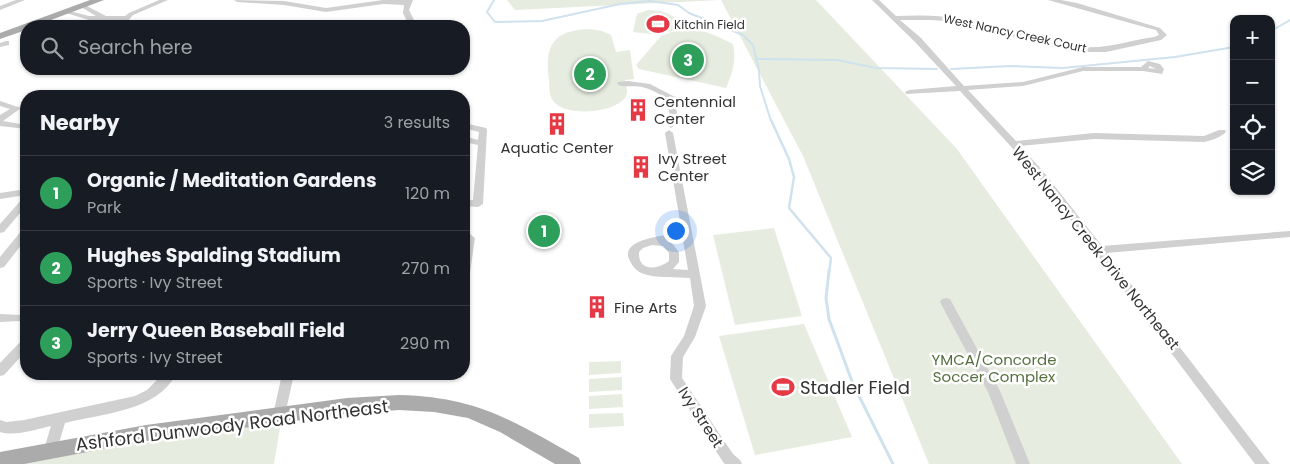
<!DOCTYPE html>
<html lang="en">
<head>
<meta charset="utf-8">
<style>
  :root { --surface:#171b24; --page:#242831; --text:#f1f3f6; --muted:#9ea1a6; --line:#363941; --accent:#e63946 }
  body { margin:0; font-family:Poppins,sans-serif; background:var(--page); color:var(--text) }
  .controls { position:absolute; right:15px; top:15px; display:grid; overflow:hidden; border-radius:10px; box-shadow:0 1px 4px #0004 }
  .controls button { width:45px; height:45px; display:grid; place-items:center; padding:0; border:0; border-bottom:1px solid var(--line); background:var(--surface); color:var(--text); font:25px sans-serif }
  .you { position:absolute; left:675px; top:230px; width:18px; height:18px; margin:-12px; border:4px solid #fff; border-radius:50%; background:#1a73e8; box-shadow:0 0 0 8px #1a73e833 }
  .badge { display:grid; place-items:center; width:32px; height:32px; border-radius:50%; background:var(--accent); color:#fff; font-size:16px; font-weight:700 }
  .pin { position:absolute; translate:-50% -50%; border:2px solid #fff; box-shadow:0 1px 5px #0006 }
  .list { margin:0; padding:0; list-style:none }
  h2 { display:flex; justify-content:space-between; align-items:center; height:65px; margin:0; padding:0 20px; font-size:21px }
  h2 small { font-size:16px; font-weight:400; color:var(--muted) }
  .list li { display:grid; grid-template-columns:32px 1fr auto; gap:15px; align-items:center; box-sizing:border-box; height:75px; padding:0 20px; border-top:1px solid var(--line) }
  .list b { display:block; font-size:19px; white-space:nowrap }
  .list p { margin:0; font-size:16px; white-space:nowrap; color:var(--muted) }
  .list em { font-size:16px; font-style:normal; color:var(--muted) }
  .icon { flex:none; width:28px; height:28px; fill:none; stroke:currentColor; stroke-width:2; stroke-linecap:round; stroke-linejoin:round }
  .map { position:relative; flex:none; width:1290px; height:464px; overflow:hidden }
  .search { position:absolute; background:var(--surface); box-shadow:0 1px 4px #0004; left:20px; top:20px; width:450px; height:55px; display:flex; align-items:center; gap:12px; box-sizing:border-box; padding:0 18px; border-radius:20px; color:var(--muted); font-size:19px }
  .panel { position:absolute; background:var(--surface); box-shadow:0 1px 4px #0004; left:20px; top:90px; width:450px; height:290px; border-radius:20px }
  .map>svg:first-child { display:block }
  .green { fill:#e6ecdf }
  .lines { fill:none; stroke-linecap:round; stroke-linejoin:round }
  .stream-far2 { stroke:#cfe2ee; stroke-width:2 }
  .stream-far1 { stroke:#cfe2ee; stroke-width:2.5 }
  .stream { stroke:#cfe2ee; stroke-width:3 }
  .minor { fill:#d0d0d0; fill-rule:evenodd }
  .major { fill:#ababab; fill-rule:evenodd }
  .labels { text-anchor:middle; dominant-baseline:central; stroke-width:5; stroke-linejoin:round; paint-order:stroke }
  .far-poi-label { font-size:12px; fill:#333; stroke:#fff; text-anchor:start }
  .far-street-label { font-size:12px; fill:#333; stroke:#fff }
  .poi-label { font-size:15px; fill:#333; stroke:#fff; text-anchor:start }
  .street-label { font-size:15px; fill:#333; stroke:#fff }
  .park-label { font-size:15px; fill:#56703f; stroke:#fff }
  .near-poi-label { font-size:18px; fill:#333; stroke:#fff; text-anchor:start }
  .near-street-label { font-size:18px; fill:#333; stroke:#fff }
</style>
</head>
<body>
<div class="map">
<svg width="1290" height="464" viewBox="0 0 1290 464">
  <rect width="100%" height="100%" fill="#fff"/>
  <g class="green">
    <path d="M 507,0 L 720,0 L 515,10 Z"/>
    <path d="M 721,0 L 816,0 L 957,149 L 1182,464 L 929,464 L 803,156 Z"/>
    <path d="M 648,10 C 663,10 675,14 683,27 L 660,35 L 633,32 L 637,14 Z"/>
    <path d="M 685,27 C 702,29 717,36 733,44 C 737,61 732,73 726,88 L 639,69 L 636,65 L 661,36 Z"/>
    <path d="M 591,29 L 602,31 L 611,35 L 616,52 L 630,50 L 634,79 L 625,80 C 626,86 629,92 625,98 C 613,113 570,116 556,104 C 548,97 550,89 549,80 C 544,44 554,30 591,29 Z"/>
    <path d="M 552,223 L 556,238 L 534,240 L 533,224 Z"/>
    <path d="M 774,228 L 802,316 L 735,325 L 713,235 Z"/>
    <path d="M 804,324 L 852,437 L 755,455 L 719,336 Z"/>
    <path d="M 621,361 L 621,373 L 589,375 L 589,362 Z"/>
    <path d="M 622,377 L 622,390 L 589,392 L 589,379 Z"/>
    <path d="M 622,394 L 623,407 L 589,409 L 589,396 Z"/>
    <path d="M 623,413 L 624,426 L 589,428 L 589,414 Z"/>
    <path d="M 281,422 L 274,464 L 18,464 L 49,457 Z"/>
  </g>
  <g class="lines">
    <g class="stream-far2">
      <path d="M 494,0 L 487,12 L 495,22 L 542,21 L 620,4 L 650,1 L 678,5 L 689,13 L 743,35 L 753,45 L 759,71 L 760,86 L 771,121"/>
      <path d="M 1271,31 L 1290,20"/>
      <path d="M 757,59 L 837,60 L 876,68 L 937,69"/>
      <path d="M 951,69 L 1010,66 L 1063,68 L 1175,57 L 1234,47"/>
    </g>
    <path class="stream-far1" d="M 771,120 L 789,159 L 794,177 L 789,208 L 831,258 L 829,273"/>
    <path class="stream" d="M 829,271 L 826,298 L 829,319 L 853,384 L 893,464"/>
    <g class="minor">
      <path d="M 16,0 L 25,0 L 0,10 L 0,6 Z"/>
      <path d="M 159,0 L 168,0 L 133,15 L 124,26 L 116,26 L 122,20 L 89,20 L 63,12 L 66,10 L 89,16 L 96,16 L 81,7 L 81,5 L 83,4 L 106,16 L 125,16 L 129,13 Z"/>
      <path d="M 234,0 L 284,1 L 326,8 L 383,0 L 413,0 L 409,10 L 417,26 L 409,26 L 403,13 L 404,5 L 383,4 L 326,12 L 284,5 L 237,2 Z"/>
      <path d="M 872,0 L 879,0 L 896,16 C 920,15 944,15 968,20 C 1007,28 1044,44 1083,47 C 1108,49 1130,40 1154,37 L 1159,35 L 1156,30 L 1148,28 L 1048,0 L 1061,0 L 1077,3 L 1160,28 L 1167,35 L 1161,40 L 1106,52 L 1084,52 L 1050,46 L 958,22 L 931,20 L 900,20 L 921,38 L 964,86 L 1023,82 L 1083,67 L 1141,67 L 1148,61 L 1160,64 L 1164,69 L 1162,74 L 1143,71 L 1083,71 L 1023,86 L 968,90 L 1016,141 L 1094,133 L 1204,136 L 1219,130 L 1225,130 L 1226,132 C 1220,138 1212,140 1204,142 L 1094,139 L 1020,146 L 1042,170 L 1102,246 L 1290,231 L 1290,237 L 1107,253 L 1270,464 L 1255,464 L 1036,174 L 960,91 L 906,94 L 905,92 L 909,90 L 956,86 L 915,42 ZM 1150,66 L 1156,69 L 1148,68 Z"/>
      <path d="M 6,41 L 9,41 L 9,45 L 0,47 L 0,43 Z"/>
      <path d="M 203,69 L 270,69 C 258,77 215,77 203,69 Z"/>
      <path d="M 405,69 L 413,69 L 411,75 L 405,75 Z"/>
      <path d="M 628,81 L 650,84 L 675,97 L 678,122 L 671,128 L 667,125 L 670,121 L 668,100 C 660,94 651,89 642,87 C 634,85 623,88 617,84 L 618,82 Z"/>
      <path d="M 0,101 L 21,108 L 3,121 L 26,125 L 26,129 L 0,126 L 0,115 L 10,109 L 0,106 Z"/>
      <path d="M 464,123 L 486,128 L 487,130 L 483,204 L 478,207 L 464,206 L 464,200 L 473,200 L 478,145 L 464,142 L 464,136 L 478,140 L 479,132 L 464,128 Z"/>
      <path d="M 669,130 L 673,133 L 706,306 L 695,337 L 683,357 L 682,378 L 733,454 L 740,460 L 742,464 L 725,464 L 723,462 L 670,379 L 671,356 L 684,336 L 694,306 L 690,278 C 677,277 655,278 644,274 C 637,272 633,267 630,261 C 617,238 669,235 682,233 L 665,133 ZM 683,240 L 688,270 L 673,269 L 679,262 L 679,252 L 671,242 ZM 652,245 L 663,246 L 669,253 L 669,261 C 657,270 638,272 639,252 L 643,248 Z"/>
      <path d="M 26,189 L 26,195 L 0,199 L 0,193 Z"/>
      <path d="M 26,197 L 26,206 L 4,232 L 0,233 L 0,224 L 23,198 Z"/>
      <path d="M 26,229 L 26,239 L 4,267 L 0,268 L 0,257 L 22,230 Z"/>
      <path d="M 470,234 L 475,238 L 469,280 L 468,283 L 464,284 L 464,235 Z"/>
      <path d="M 946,298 L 950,299 L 1000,391 L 1030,464 L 1016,464 L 988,392 L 940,302 L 942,299 Z"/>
      <path d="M 0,314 L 22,315 L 24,318 L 22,321 L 0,322 Z"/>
      <path d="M 26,338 L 26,351 L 4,375 L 0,376 L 0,363 L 22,340 Z"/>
      <path d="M 163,374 L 176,374 C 158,411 101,414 65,423 L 56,453 L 51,455 L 46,453 L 44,449 L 51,426 C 36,429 15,437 0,432 L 0,420 L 6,422 L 24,420 L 135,396 L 147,390 Z"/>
      <path d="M 282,374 L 294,374 L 285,415 L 283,419 L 279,421 L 275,419 L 273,415 Z"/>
    </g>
    <g class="major">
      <path d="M 90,0 L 104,0 L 35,26 L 26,26 L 26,30 L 0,39 L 0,33 Z"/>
      <path d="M 399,395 C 478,397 513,421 579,458 L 581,464 L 555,464 L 500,432 L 468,418 L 434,412 L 399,410 L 347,414 L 146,441 L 24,464 L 0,464 L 0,452 L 146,425 L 347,398 Z"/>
    </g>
  </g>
  <defs>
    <symbol id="stadium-bare" viewBox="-9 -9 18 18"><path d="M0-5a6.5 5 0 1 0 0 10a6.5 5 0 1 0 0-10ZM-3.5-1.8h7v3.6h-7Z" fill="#e63946" stroke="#fff" stroke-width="2.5" paint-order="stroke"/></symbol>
    <symbol id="building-bare" viewBox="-9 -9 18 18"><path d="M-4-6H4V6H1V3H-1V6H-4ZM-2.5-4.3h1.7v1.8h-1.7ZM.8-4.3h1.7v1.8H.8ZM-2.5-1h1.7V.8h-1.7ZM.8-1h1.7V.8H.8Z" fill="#e63946" stroke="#fff" stroke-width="2.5" paint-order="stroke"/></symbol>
  </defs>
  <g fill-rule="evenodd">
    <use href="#stadium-bare" x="642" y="8" width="32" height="32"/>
    <use href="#building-bare" x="622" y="94" width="32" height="32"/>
    <use href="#building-bare" x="541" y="108" width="32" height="32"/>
    <use href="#building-bare" x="625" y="151" width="32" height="32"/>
    <use href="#building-bare" x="581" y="291" width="32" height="32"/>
    <use href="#stadium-bare" x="767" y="371" width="32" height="32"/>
  </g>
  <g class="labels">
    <g class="far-poi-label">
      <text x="674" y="24">Kitchin Field</text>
    </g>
    <g class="far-street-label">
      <text transform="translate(1015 33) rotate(12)">West Nancy Creek Court</text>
    </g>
    <g class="poi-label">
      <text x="654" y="101">Centennial<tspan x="654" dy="17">Center</tspan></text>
      <text x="557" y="147" text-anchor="middle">Aquatic Center</text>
      <text x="658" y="158">Ivy Street<tspan x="658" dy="17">Center</tspan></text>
      <text x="614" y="307">Fine Arts</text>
    </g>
    <g class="street-label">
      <text transform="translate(1096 248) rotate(51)">West Nancy Creek Drive Northeast</text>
      <text transform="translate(701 417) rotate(57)">Ivy Street</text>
    </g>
    <g class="park-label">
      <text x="994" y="359">YMCA/Concorde<tspan x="994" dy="17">Soccer Complex</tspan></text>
    </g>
    <g class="near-poi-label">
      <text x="800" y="387">Stadler Field</text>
    </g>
    <g class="near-street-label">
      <text transform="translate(232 425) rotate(-7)">Ashford Dunwoody Road Northeast</text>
    </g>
  </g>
</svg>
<div class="controls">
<button>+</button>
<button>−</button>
<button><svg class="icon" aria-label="locate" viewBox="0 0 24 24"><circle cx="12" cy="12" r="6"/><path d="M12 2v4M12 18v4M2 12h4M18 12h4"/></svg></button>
<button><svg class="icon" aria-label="layers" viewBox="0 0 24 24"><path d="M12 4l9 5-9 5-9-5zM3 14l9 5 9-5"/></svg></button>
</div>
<div class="you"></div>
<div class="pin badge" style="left:544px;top:231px;background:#2e9e5b">1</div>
<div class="pin badge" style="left:590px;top:74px;background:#2e9e5b">2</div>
<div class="pin badge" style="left:688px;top:60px;background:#2e9e5b">3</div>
<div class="search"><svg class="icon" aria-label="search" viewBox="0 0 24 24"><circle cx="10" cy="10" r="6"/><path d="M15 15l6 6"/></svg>Search here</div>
<section class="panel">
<h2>Nearby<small>3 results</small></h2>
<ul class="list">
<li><span class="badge" style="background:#2e9e5b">1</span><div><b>Organic / Meditation Gardens</b><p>Park</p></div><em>120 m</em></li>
<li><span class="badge" style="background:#2e9e5b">2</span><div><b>Hughes Spalding Stadium</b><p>Sports · Ivy Street</p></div><em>270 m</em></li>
<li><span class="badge" style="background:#2e9e5b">3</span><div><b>Jerry Queen Baseball Field</b><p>Sports · Ivy Street</p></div><em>290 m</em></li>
</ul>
</section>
</div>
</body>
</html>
